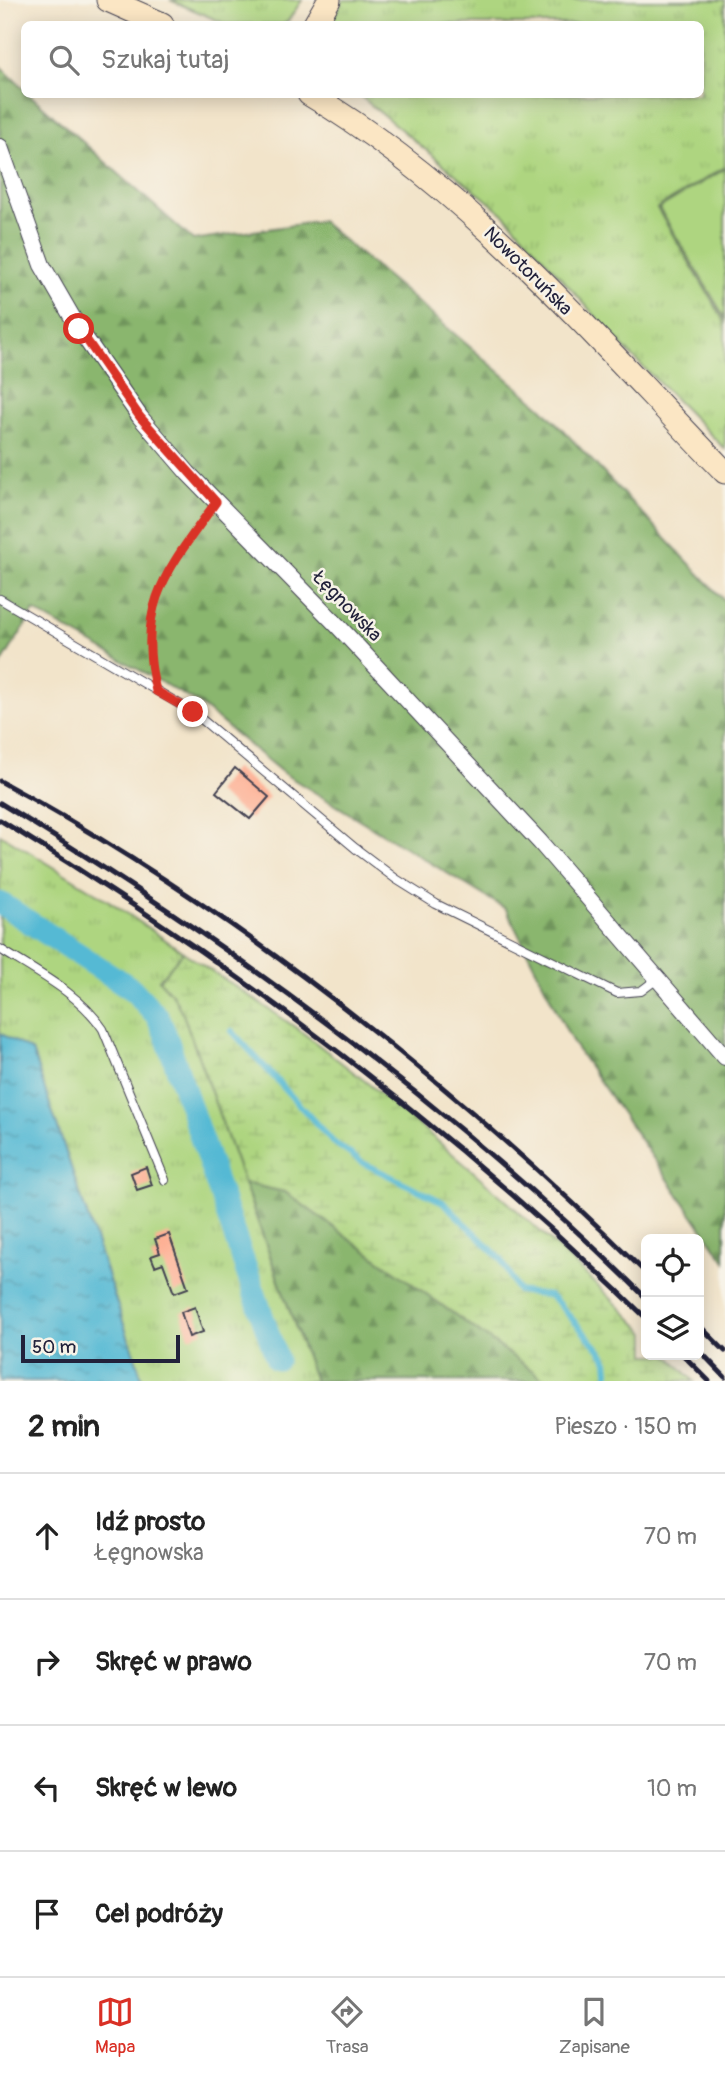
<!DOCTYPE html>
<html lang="pl">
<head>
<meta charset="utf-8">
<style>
  :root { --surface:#fff; --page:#f6f6f6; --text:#222; --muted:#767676; --line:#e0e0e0; --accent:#d93025 }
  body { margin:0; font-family:Pangolin,sans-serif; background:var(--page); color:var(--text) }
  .controls { position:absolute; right:21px; bottom:21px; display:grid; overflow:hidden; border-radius:10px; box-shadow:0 4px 18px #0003 }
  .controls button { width:63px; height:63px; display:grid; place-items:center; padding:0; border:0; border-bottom:2px solid var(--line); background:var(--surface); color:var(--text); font:35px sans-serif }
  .scale { position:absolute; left:21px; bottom:18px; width:159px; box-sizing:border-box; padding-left:7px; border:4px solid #22223b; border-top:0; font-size:19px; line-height:24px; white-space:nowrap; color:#22223b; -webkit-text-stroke:5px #f7f3e8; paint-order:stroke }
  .stop { position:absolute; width:21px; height:21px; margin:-16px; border:5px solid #d93025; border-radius:50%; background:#fff }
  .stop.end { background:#d93025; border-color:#fff; box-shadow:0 2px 7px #0008 }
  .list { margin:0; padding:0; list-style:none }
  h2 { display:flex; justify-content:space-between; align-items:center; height:91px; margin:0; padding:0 28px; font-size:30px }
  h2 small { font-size:23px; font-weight:400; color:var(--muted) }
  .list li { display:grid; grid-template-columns:46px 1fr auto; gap:21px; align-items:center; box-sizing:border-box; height:126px; padding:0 28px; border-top:2px solid var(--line) }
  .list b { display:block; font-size:26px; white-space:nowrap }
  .list p { margin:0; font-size:23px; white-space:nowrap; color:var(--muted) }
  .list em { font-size:23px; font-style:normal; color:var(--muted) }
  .icon { flex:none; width:38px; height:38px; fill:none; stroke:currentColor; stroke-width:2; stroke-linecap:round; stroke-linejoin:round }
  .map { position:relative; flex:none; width:725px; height:1381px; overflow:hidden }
  .search { position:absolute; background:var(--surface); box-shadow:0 4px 18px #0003; left:21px; right:21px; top:21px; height:77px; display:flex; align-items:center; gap:18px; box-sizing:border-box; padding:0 24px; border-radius:10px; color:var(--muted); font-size:26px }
  .sheet { height:595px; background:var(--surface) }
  nav { display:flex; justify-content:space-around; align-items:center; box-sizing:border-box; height:98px; border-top:2px solid var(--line); background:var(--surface); font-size:19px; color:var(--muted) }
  nav a { display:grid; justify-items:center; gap:4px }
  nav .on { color:var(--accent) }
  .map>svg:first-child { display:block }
  .grass { fill:url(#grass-tufts); stroke:#687c5e; stroke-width:2 }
  .forest { fill:url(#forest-firs); stroke:#566c54; stroke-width:2 }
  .wetland { fill:url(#wetland-marsh); stroke:#687c5e; stroke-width:2 }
  .garden { fill:#aed580; stroke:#687c5e; stroke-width:2 }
  .water { fill:url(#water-ripples); stroke:#3c6e88; stroke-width:2 }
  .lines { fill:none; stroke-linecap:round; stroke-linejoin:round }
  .stream { stroke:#55b9d4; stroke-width:6 }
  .canal { stroke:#55b9d4; stroke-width:23 }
  .building { fill:#feab8e }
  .lane-casing { stroke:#413f50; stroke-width:10 }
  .street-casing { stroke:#413f50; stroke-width:18 }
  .secondary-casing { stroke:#413f50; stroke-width:25 }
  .path { stroke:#413f50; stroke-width:3.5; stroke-dasharray:5 5; stroke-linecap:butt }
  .lane { stroke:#fff; stroke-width:8 }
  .street { stroke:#fff; stroke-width:16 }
  .secondary { stroke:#fbe6c4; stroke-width:23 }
  .rail { stroke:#22223b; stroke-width:5 }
  .route { stroke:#d93025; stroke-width:9 }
  .labels { text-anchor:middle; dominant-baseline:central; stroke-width:5; stroke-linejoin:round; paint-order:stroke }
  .street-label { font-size:19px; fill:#22223b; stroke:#f7f3e8 }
</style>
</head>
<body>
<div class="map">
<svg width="725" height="1381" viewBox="0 0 725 1381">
  <defs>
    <pattern id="grass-tufts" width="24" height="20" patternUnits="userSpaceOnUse" patternTransform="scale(1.75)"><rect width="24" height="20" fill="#aed580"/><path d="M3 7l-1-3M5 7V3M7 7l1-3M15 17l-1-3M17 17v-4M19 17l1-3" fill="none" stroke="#95b770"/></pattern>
    <pattern id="forest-firs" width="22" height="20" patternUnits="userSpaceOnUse" patternTransform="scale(1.75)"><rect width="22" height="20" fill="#8ab66e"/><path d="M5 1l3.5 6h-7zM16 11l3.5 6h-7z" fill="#70945c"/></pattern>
    <pattern id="wetland-marsh" width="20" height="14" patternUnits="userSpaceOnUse" patternTransform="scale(1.75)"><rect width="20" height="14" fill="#aed580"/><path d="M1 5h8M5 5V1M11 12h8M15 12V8" fill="none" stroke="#95b770"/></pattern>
    <pattern id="water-ripples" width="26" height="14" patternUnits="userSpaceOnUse" patternTransform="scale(1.75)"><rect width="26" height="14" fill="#55b9d4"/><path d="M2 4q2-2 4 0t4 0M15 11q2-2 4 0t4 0" fill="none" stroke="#4696ad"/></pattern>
  </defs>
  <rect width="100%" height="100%" fill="#f7f3e8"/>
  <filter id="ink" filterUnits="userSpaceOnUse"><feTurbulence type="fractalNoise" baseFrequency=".0143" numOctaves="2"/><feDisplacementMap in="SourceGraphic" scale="14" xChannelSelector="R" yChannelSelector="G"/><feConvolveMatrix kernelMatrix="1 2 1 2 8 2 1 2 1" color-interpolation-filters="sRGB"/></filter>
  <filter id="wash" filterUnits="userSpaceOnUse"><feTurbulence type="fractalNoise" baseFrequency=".00686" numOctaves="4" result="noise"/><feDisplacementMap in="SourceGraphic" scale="28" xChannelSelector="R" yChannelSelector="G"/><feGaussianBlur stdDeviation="1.57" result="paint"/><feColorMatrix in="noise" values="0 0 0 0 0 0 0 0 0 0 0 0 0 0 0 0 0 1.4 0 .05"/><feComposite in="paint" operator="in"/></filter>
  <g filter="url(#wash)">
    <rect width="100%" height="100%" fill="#f2e4ca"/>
    <g class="grass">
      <path d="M 170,0 L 302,0 L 288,21 L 283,24 L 226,24 Z"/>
      <path d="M 343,0 L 725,0 L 725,167 L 657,208 L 725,322 L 725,449 L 622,346 L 506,216 L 359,95 L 700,94 L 700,24 L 330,24 Z"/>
      <path d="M 0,834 L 109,901 L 183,952 L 159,980 L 172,994 L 183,1014 L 315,1381 L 0,1381 Z"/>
    </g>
    <g class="forest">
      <path d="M 0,66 L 24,89 L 24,94 L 30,95 L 193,240 L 321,221 L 542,408 L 725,601 L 725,1261 L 573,1043 L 506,909 L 283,773 L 198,703 L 34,611 L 0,666 Z"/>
      <path d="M 244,1183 L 285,1192 L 547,1381 L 315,1381 Z"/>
    </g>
    <path class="wetland" d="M 183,952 C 226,981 270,1008 311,1039 C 429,1129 541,1228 646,1333 L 646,1355 L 668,1355 L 694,1381 L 547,1381 L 285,1192 L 244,1183 L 183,1014 L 172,994 L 159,980 Z"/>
    <path class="garden" d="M 725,169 L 725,318 L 659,208 Z"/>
    <path class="water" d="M 0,1033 L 32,1051 L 143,1381 L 0,1381 Z"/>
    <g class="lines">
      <path class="stream" d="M 232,1031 L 333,1142 L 363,1163 L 443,1202 L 501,1259 L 518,1291 L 550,1296 L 557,1302 L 604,1355 L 607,1361 L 609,1381"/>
      <path class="canal" d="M 0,903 L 132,989 L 157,1016 L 165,1033 L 277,1359"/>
    </g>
    <g id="blocks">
      <g class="building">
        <path d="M 235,768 L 269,797 L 250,819 L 216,792 Z"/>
        <path d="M 146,1167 L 152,1185 L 137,1190 L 131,1173 Z"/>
        <path d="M 169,1234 L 188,1288 L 174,1293 L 163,1263 L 155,1266 L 151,1256 L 160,1253 L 155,1239 Z"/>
        <path d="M 195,1307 L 203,1332 L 189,1337 L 181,1312 Z"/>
      </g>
    </g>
  </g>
  <g filter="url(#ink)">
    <use href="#blocks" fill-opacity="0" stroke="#413f50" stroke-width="2"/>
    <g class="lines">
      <defs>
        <g id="lane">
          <path d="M 0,599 L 193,712 L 355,848 L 396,879 L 436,904 L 617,993 L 641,991 L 657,979"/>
          <path d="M 0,949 C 36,972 79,993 103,1029 L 165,1180"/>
        </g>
        <path id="street" d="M 0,147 L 42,265 L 79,329 L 140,417 L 188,473 L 338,626 L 540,842 L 725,1057"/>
        <g id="secondary">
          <path d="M 108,0 L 162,24"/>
          <path d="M 315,24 L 329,0"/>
          <path d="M 309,94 C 471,190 596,339 725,472"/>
        </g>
      </defs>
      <use href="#lane" class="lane-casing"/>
      <use href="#street" class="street-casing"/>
      <use href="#secondary" class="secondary-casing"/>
      <path class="path" d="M 151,670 C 140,608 171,566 205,517"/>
      <use href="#lane" class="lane"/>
      <use href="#street" class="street"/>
      <use href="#secondary" class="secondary"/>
      <g class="rail">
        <path d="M 0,781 C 239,911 453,1083 646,1273"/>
        <path d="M 0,803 C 232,944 453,1106 646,1298"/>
        <path d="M 0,820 C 234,963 450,1127 646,1318"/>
        <path d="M 699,1325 L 725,1351"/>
        <path d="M 699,1350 L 725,1377"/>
        <path d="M 683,1355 L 709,1381"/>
      </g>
    </g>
  </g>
  <g class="lines" filter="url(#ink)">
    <path class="route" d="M 79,329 L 140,417 L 216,502 C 168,570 135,603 156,691 L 193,712"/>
  </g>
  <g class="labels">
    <g class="street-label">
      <text transform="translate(528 271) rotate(45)">Nowotoruńska</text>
      <text transform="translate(347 606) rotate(46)">Łęgnowska</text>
    </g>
  </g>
</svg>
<div class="controls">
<button><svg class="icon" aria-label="locate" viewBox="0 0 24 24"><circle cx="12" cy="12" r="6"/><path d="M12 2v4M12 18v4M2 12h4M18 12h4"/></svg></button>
<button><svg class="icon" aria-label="layers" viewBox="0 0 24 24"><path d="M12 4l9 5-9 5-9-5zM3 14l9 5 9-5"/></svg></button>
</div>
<div class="scale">50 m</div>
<div class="stop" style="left:79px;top:329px"></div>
<div class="stop end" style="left:193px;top:712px"></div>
<div class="search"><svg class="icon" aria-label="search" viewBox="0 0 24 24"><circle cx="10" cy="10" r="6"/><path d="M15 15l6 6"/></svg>Szukaj tutaj</div>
</div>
<section class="sheet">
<h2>2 min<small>Pieszo · 150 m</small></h2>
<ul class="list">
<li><svg class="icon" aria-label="ahead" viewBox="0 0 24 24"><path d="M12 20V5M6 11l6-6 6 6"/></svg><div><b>Idź prosto</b><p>Łęgnowska</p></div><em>70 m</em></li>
<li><svg class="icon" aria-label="right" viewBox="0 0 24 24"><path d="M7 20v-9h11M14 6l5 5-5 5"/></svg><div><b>Skręć w prawo</b></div><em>70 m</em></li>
<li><svg class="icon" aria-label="left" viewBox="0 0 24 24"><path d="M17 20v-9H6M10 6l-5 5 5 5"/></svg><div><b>Skręć w lewo</b></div><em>10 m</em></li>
<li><svg class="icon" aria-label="arrive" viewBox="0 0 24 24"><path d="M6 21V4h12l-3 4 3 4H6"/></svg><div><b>Cel podróży</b></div></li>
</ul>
</section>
<nav>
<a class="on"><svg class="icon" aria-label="map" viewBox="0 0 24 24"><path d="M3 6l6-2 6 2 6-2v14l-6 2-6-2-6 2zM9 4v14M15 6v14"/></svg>Mapa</a>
<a><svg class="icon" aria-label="directions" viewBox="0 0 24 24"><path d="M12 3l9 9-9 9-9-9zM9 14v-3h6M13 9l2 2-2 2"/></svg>Trasa</a>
<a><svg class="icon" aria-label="saved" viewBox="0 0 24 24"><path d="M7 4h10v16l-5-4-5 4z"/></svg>Zapisane</a>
</nav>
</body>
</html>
